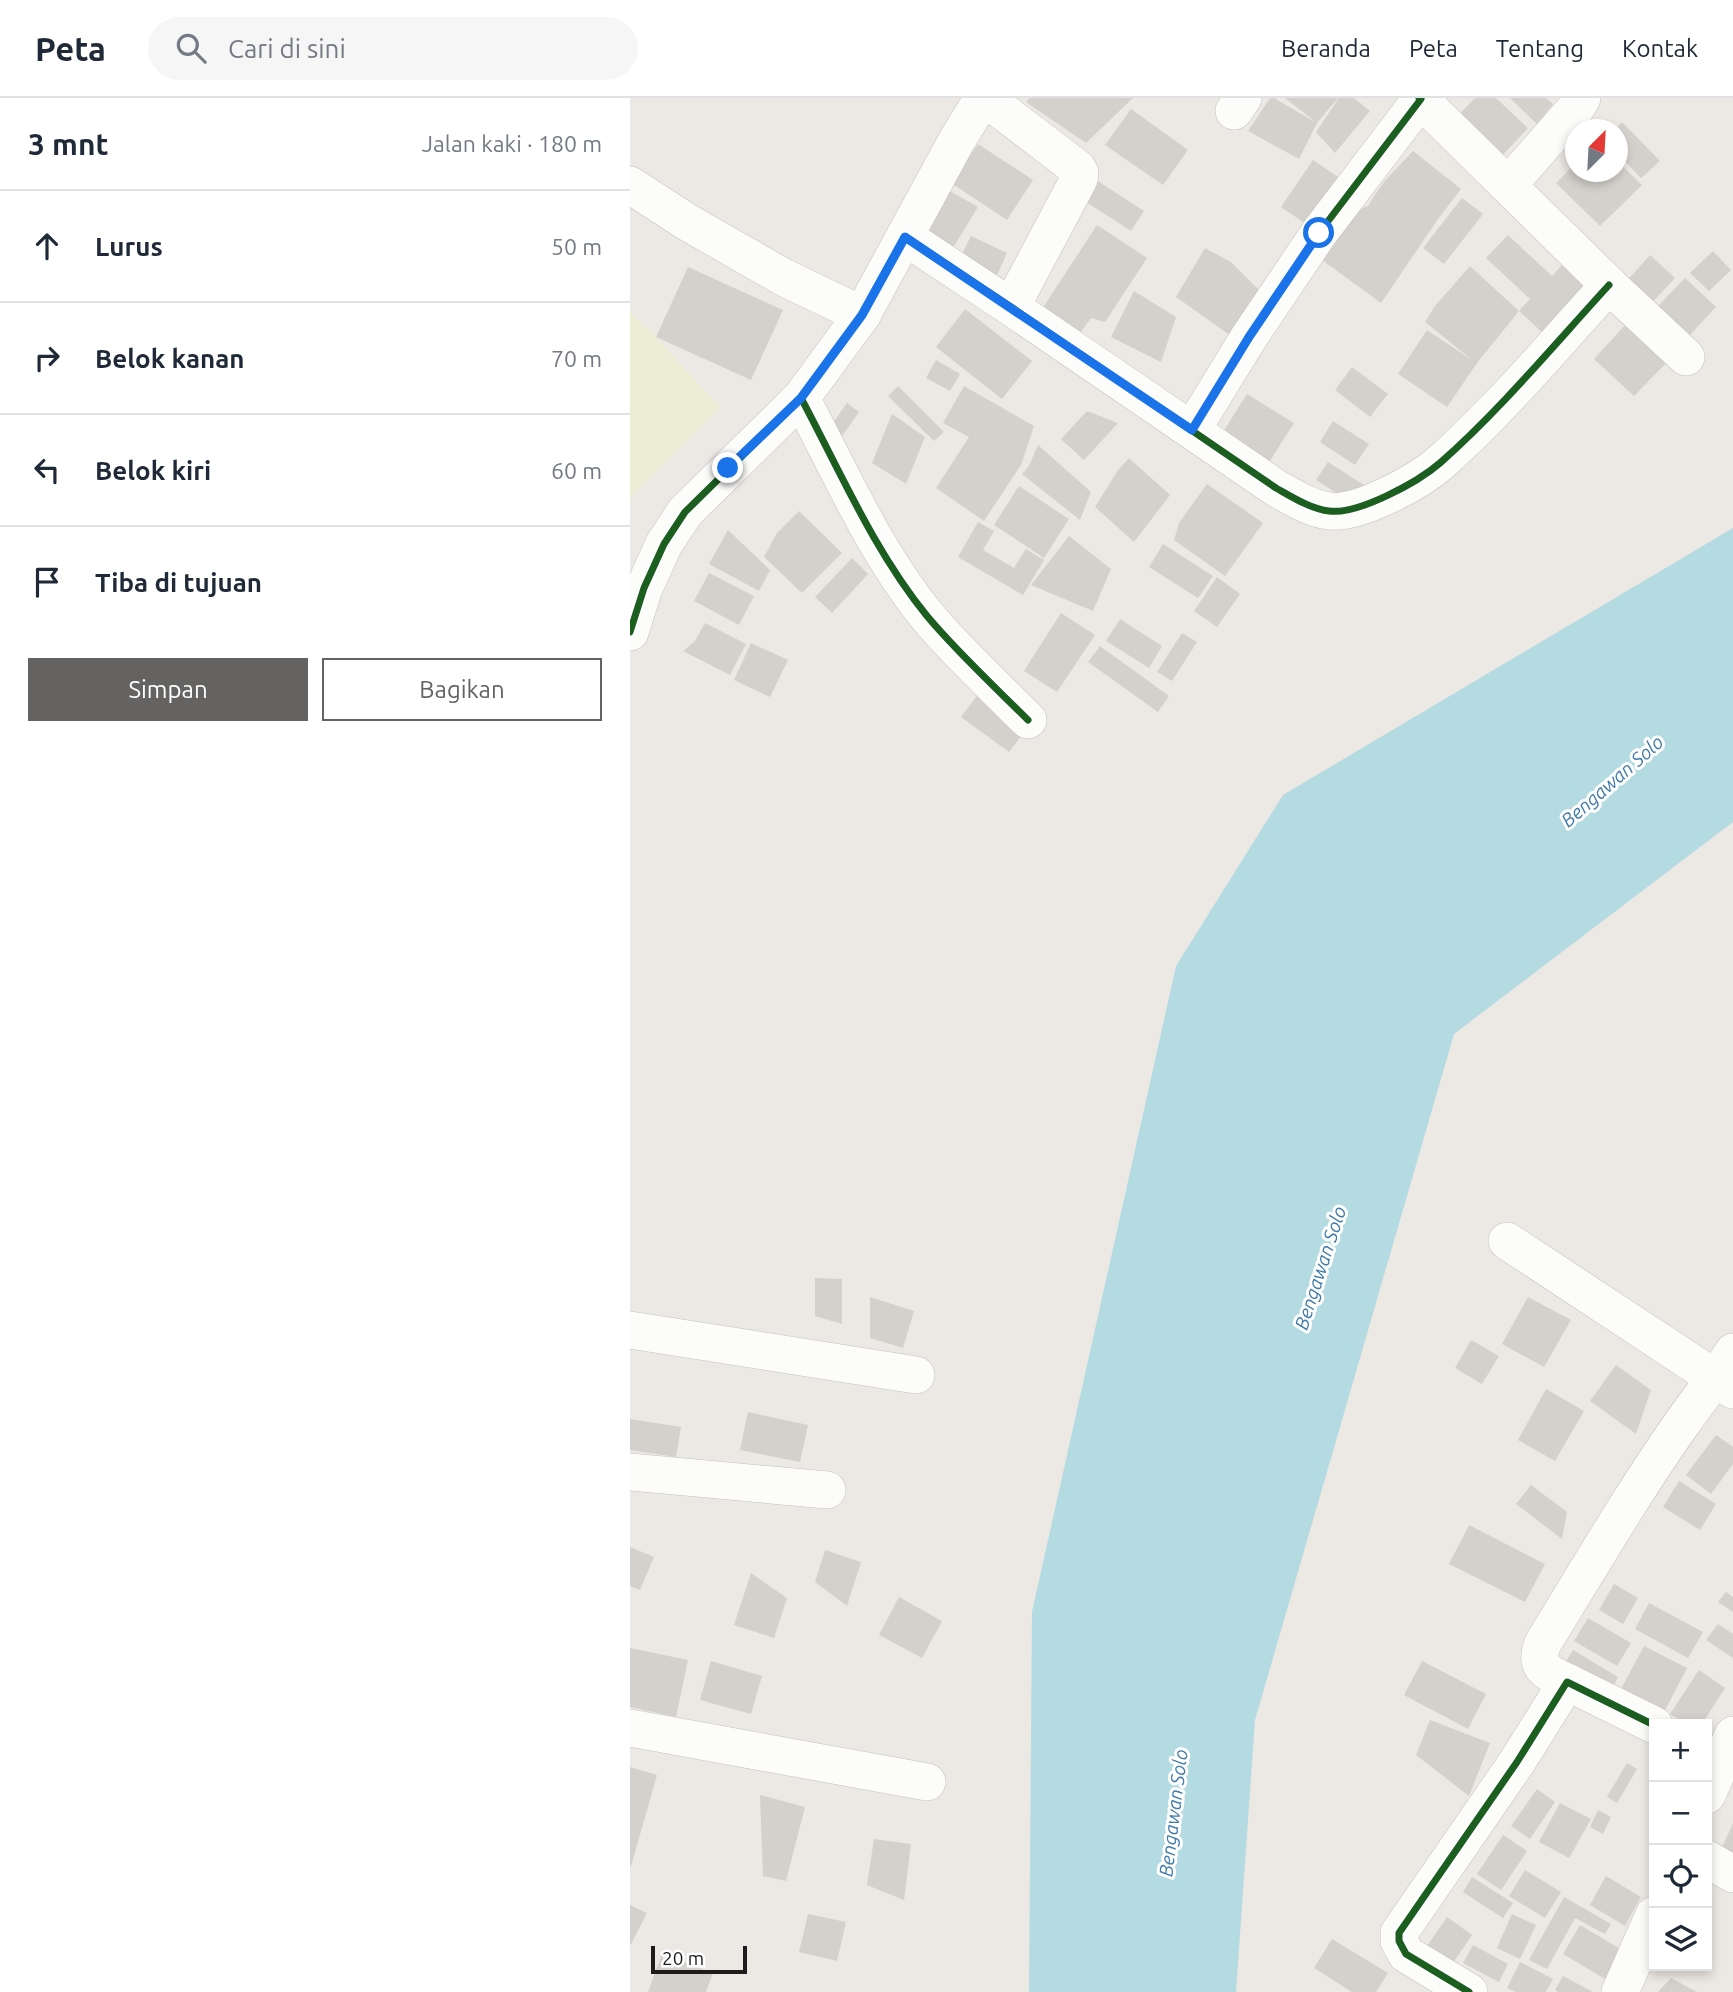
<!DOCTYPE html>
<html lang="id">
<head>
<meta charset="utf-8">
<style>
  :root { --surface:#fff; --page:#f6f6f7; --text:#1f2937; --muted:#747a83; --line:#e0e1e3; --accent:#656362 }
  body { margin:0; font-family:Ubuntu,sans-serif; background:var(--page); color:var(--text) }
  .controls { position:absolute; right:21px; bottom:21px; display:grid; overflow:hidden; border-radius:0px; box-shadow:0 4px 10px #0003 }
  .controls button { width:63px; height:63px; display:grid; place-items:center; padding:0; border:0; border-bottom:2px solid var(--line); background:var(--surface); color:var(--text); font:35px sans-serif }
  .compass { position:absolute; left:935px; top:21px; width:63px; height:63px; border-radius:50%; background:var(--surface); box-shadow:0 4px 10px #0003; rotate:24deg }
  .scale { position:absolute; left:21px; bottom:18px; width:96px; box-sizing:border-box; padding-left:7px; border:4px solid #1c1c1c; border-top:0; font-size:19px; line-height:24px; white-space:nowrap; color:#1c1c1c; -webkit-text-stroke:5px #fff; paint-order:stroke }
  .stop { position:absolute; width:21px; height:21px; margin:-16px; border:5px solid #1a73e8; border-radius:50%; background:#fff }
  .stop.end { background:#1a73e8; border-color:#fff; box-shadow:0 2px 7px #0008 }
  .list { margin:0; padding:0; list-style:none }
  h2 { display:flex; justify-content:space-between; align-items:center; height:91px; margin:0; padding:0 28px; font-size:30px }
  h2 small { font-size:23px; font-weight:400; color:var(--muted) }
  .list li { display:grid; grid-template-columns:46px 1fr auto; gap:21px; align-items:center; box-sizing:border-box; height:112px; padding:0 28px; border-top:2px solid var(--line) }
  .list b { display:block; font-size:26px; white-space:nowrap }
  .list em { font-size:23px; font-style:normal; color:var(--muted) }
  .actions { display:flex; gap:14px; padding:21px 28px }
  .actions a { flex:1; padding:16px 0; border:2px solid var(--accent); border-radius:0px; text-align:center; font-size:24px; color:var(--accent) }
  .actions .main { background:var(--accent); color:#fff }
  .icon { flex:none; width:38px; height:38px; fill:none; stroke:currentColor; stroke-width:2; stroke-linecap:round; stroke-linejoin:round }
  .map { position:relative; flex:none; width:1103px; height:1894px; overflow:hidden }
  header { display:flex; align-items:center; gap:42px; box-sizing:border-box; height:98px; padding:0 35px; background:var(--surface); border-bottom:2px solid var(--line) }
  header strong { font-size:33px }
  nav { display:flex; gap:38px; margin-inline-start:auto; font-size:24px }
  .search { width:490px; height:63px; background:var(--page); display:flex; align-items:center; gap:18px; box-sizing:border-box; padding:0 24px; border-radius:38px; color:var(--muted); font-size:26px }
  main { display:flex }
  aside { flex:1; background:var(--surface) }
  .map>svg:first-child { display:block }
  .farmland { fill:#edecd5 }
  .water { fill:#b4dae2 }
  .building { fill:#d4d0cc }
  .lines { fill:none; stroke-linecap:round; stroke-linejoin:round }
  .minor-casing { stroke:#c4c2c0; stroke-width:38 }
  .minor { stroke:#fcfcfb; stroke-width:37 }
  .cycleway-casing { stroke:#fff; stroke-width:11 }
  .cycleway { stroke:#1b5e20; stroke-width:7 }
  .route { stroke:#1a73e8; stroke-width:9 }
  .labels { text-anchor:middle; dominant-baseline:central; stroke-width:6; stroke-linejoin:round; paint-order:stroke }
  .water-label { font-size:19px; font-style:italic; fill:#3e7aab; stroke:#fff }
</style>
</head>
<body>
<header>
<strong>Peta</strong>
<div class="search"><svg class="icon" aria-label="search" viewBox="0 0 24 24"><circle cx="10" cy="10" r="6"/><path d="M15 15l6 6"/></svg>Cari di sini</div>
<nav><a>Beranda</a><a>Peta</a><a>Tentang</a><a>Kontak</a></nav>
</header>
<main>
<aside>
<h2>3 mnt<small>Jalan kaki · 180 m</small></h2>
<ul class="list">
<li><svg class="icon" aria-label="ahead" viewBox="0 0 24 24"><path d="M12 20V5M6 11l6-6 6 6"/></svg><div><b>Lurus</b></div><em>50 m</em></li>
<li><svg class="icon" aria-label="right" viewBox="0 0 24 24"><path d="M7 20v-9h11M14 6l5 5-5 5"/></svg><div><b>Belok kanan</b></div><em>70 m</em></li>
<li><svg class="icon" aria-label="left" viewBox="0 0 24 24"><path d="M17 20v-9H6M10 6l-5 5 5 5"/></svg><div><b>Belok kiri</b></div><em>60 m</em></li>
<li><svg class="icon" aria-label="arrive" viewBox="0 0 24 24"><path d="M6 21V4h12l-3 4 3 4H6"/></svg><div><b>Tiba di tujuan</b></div></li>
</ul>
<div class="actions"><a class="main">Simpan</a><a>Bagikan</a></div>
</aside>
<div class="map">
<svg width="1103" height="1894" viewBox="0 0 1103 1894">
  <rect width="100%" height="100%" fill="#ece8e4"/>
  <path class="farmland" d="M 0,214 L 26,239 L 90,309 L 0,400 Z"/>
  <path class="water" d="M 1103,430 L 1103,724 L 824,936 L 625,1622 L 606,1894 L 399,1894 L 402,1514 L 546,868 L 653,697 Z"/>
  <g class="building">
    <path d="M 400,0 L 503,0 L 456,45 L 396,4 Z"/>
    <path d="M 640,0 L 644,0 L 687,25 L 669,61 L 618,33 Z"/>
    <path d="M 655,0 L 708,0 L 687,25 Z"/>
    <path d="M 709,0 L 724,0 L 740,13 L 705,55 L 686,34 Z"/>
    <path d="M 845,0 L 866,0 L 898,30 L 867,63 L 824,22 Z"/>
    <path d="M 880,0 L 916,0 L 923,6 L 907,26 Z"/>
    <path d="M 501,11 L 558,52 L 533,87 L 475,47 Z"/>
    <path d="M 992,24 L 1030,63 L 1011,80 L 988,56 L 988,32 L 985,32 Z"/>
    <path d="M 348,46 L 403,82 L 377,122 L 309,77 L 325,80 Z"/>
    <path d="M 783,53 L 831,91 L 808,121 L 751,205 L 688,159 L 721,114 L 738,108 L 753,85 Z"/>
    <path d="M 683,62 L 714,83 L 682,130 L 651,109 Z"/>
    <path d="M 988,64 L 1012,87 L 970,128 L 926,85 L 946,65 L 946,74 L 988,74 Z"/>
    <path d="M 460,78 L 514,113 L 501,133 L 447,98 Z"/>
    <path d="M 318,92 L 348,109 L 318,158 L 289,141 Z"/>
    <path d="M 832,100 L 853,116 L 814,166 L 793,150 Z"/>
    <path d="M 467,127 L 517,160 L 475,224 L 461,220 L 443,245 L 403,212 L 414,208 Z"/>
    <path d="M 878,137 L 922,178 L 933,166 L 956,187 L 913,235 L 889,213 L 847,265 L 817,309 L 768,276 L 797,232 L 842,262 L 795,224 L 805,208 L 840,168 L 889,213 L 900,201 L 856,160 Z"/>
    <path d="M 341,138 L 377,155 L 367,177 L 330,160 Z"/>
    <path d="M 575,150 L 601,164 L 632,195 L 604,240 L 546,199 Z"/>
    <path d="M 1083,153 L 1101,172 L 1079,193 L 1060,175 Z"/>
    <path d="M 1020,157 L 1045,180 L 1020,207 L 995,185 Z"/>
    <path d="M 58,169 L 153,212 L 121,282 L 26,239 Z"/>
    <path d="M 1055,180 L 1086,209 L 1058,239 L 1027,209 Z"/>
    <path d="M 504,193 L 546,219 L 531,264 L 481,239 Z"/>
    <path d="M 335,211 L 402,263 L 372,301 L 306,249 Z"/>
    <path d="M 997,225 L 1037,264 L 1004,298 L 964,261 Z"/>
    <path d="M 306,262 L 330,276 L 320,293 L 296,280 Z"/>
    <path d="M 722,269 L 758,296 L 740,319 L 705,292 Z"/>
    <path d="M 268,288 L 314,334 L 304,343 L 258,298 Z"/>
    <path d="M 334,288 L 404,328 L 391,367 L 354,423 L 306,390 L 339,339 L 313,325 Z"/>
    <path d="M 617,296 L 664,325 L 638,366 L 591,337 Z"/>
    <path d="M 217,305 L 229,314 L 208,344 L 196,335 Z"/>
    <path d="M 457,313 L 488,325 L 454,362 L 431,341 Z"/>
    <path d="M 262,316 L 295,339 L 276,386 L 242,365 Z"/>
    <path d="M 703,323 L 739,346 L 725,367 L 690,344 Z"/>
    <path d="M 408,347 L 461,394 L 450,422 L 392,376 L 399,368 Z"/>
    <path d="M 499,360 L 540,397 L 504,444 L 465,409 L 488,372 Z"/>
    <path d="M 698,364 L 734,387 L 722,405 L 686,382 Z"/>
    <path d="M 577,386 L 633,425 L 595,478 L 544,442 L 549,425 Z"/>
    <path d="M 389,388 L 439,421 L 414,460 L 364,427 Z"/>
    <path d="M 169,413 L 212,455 L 172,495 L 134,459 L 147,435 Z"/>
    <path d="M 348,424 L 364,433 L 353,452 L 384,470 L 396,451 L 414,462 L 393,497 L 328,459 Z"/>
    <path d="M 98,432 L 140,472 L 129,493 L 79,466 Z"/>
    <path d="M 439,438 L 481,471 L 463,513 L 401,487 Z"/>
    <path d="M 533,446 L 583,478 L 568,500 L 519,469 Z"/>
    <path d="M 222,460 L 238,476 L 202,515 L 185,499 Z"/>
    <path d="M 79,475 L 124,498 L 109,527 L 64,503 Z"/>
    <path d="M 587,479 L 610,496 L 587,529 L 564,513 Z"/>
    <path d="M 431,515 L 465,537 L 427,594 L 394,573 Z"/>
    <path d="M 490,521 L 532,548 L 519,570 L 476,543 Z"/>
    <path d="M 75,525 L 116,546 L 100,577 L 53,553 L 65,543 Z"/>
    <path d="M 552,535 L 567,544 L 542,583 L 527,574 Z"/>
    <path d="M 121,545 L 158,562 L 140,599 L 104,582 Z"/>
    <path d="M 470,548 L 539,598 L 528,614 L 458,564 Z"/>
    <path d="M 350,594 L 398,629 L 379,654 L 331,619 Z"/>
    <path d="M 185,1180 L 212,1181 L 212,1226 L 185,1218 Z"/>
    <path d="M 240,1199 L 284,1213 L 273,1250 L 240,1240 Z"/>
    <path d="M 898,1199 L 941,1222 L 914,1269 L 872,1246 Z"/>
    <path d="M 841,1242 L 869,1258 L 852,1286 L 825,1270 Z"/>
    <path d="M 986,1267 L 1021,1292 L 1006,1336 L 960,1303 Z"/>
    <path d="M 916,1291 L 954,1313 L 925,1363 L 888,1342 Z"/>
    <path d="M 118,1314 L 178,1327 L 170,1364 L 110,1352 Z"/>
    <path d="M 0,1321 L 51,1329 L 46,1359 L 0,1352 Z"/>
    <path d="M 1086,1337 L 1103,1349 L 1103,1366 L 1081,1396 L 1056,1377 Z"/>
    <path d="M 1049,1383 L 1086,1406 L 1070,1432 L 1033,1409 Z"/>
    <path d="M 901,1387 L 937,1414 L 932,1441 L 886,1406 Z"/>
    <path d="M 839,1427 L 915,1466 L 895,1504 L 819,1466 Z"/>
    <path d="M 0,1449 L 24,1459 L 10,1492 L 0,1488 Z"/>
    <path d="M 195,1452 L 231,1464 L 217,1508 L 185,1484 Z"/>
    <path d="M 121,1475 L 157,1500 L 144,1540 L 104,1527 Z"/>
    <path d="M 984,1486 L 1008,1500 L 993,1526 L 969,1512 Z"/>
    <path d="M 1096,1494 L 1103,1499 L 1103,1514 L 1088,1504 Z"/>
    <path d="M 269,1499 L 312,1523 L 292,1560 L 249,1537 Z"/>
    <path d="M 1019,1505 L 1073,1534 L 1058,1560 L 1005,1531 Z"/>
    <path d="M 958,1520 L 1001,1545 L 987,1568 L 944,1543 Z"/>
    <path d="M 1088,1526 L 1103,1536 L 1103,1560 L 1076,1542 Z"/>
    <path d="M 1014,1548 L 1057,1570 L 1034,1614 L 991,1591 Z"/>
    <path d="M 0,1550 L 58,1562 L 46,1619 L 0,1609 Z"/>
    <path d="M 943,1552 L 988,1579 L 977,1599 L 931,1572 Z"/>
    <path d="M 81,1563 L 132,1578 L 121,1616 L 70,1602 Z"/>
    <path d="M 792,1563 L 856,1596 L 838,1631 L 774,1597 Z"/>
    <path d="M 1069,1572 L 1095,1590 L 1072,1626 L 1057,1626 L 1040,1616 Z"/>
    <path d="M 800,1622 L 860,1645 L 839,1698 L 786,1657 Z"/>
    <path d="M 997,1665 L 1007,1671 L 987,1705 L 977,1699 Z"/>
    <path d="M 0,1669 L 27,1677 L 1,1768 L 0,1768 Z"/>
    <path d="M 907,1691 L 925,1704 L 900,1741 L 881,1728 Z"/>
    <path d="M 130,1697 L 175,1709 L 156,1783 L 133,1778 Z"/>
    <path d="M 930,1705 L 961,1721 L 939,1760 L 909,1744 Z"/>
    <path d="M 968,1712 L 981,1719 L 973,1736 L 960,1729 Z"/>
    <path d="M 1103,1725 L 1103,1768 L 1087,1761 Z"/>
    <path d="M 873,1737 L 897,1753 L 871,1792 L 847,1776 Z"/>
    <path d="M 244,1741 L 281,1746 L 274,1802 L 237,1787 Z"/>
    <path d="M 895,1772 L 931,1794 L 915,1820 L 879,1798 Z"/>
    <path d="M 976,1778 L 1011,1799 L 995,1828 L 960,1807 Z"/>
    <path d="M 842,1779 L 883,1805 L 873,1820 L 833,1794 Z"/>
    <path d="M 934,1799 L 981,1826 L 975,1836 L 945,1820 L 917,1871 L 899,1862 Z"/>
    <path d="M 0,1807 L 17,1815 L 0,1848 Z"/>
    <path d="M 178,1816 L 216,1824 L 207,1863 L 169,1854 Z"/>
    <path d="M 882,1816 L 906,1827 L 890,1861 L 867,1850 Z"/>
    <path d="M 817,1819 L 842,1837 L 823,1865 L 797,1848 Z"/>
    <path d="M 950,1827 L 992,1852 L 975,1881 L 933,1856 Z"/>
    <path d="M 702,1841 L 758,1875 L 746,1894 L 722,1894 L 684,1870 Z"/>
    <path d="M 843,1847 L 878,1866 L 869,1884 L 833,1865 Z"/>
    <path d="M 32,1856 L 83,1875 L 76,1894 L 18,1894 Z"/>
    <path d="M 890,1864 L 923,1881 L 916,1894 L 886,1894 L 877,1890 Z"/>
    <path d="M 933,1878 L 963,1894 L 928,1894 L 925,1892 Z"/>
    <path d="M 1041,1880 L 1067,1894 L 1028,1894 Z"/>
  </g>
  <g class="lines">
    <defs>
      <g id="minor">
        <path d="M 355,0 L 447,70 L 450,75 L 449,81 L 381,209"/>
        <path d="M 789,0 L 979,187 L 1056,259"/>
        <path d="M 604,13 L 613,0"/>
        <path d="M 0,87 L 57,124 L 153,179 L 232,217 L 327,42 L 353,0"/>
        <path d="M 878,87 L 946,10 L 952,0"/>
        <path d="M 275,139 L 381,209 L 646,390 C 662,399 681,411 699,413 C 728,417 788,384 810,365 C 871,311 924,247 979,187"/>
        <path d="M 171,300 C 210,373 244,453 297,518 C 328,555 364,588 398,622"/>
        <path d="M 562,332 L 619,239 L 689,135 L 791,1"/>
        <path d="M 0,534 L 14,490 L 34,446 L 55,414 L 171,300 L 232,217"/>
        <path d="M 877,1143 L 1103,1292"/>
        <path d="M 0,1232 L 286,1277"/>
        <path d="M 0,1374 L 197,1392"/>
        <path d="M 937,1584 C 917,1574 903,1570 913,1545 C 958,1472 1001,1398 1050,1328 C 1067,1303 1087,1280 1103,1254"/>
        <path d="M 0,1630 L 297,1684"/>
        <path d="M 1077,1697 L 1103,1637"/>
        <path d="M 1077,1761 L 1103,1776"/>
        <path d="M 839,1894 L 776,1856 L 769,1843 L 769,1835 L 887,1664 L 937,1584 L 1024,1627"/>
        <path d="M 990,1894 L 1024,1817"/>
      </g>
    </defs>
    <use href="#minor" class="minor-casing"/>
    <use href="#minor" class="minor"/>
    <defs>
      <g id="cycleway">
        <path d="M 275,139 L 381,209 L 646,390 C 662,399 681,411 699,413 C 728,417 788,384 810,365 C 871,311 924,247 979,187"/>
        <path d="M 171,300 C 210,373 244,453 297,518 C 328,555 364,588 398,622"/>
        <path d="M 562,332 L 619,239 L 689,135 L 791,1 L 789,0"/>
        <path d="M 0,534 L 14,490 L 34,446 L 55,414 L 171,300 L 232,217"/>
        <path d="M 839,1894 L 776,1856 L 769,1843 L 769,1835 L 887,1664 L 937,1584 L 1024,1627"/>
      </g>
    </defs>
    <use href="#cycleway" class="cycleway-casing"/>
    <use href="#cycleway" class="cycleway"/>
  </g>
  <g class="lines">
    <path class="route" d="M 98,370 L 171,300 L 232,217 L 275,139 L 562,332 L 619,239 L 689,135"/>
  </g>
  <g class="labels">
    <g class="water-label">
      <text transform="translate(982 683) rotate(-41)">Bengawan Solo</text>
      <text transform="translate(690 1170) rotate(-72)">Bengawan Solo</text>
      <text transform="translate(543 1715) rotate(-83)">Bengawan Solo</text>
    </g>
  </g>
</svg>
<div class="controls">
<button>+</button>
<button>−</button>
<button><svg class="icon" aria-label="locate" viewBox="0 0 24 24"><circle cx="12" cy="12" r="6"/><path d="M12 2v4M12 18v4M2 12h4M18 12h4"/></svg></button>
<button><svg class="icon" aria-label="layers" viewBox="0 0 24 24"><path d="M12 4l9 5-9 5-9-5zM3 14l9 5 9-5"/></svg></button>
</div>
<svg class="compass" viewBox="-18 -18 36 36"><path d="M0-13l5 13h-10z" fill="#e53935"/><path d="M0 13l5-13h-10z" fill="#747a83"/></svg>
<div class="scale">20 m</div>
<div class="stop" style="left:689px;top:135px"></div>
<div class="stop end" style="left:98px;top:370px"></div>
</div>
</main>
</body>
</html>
